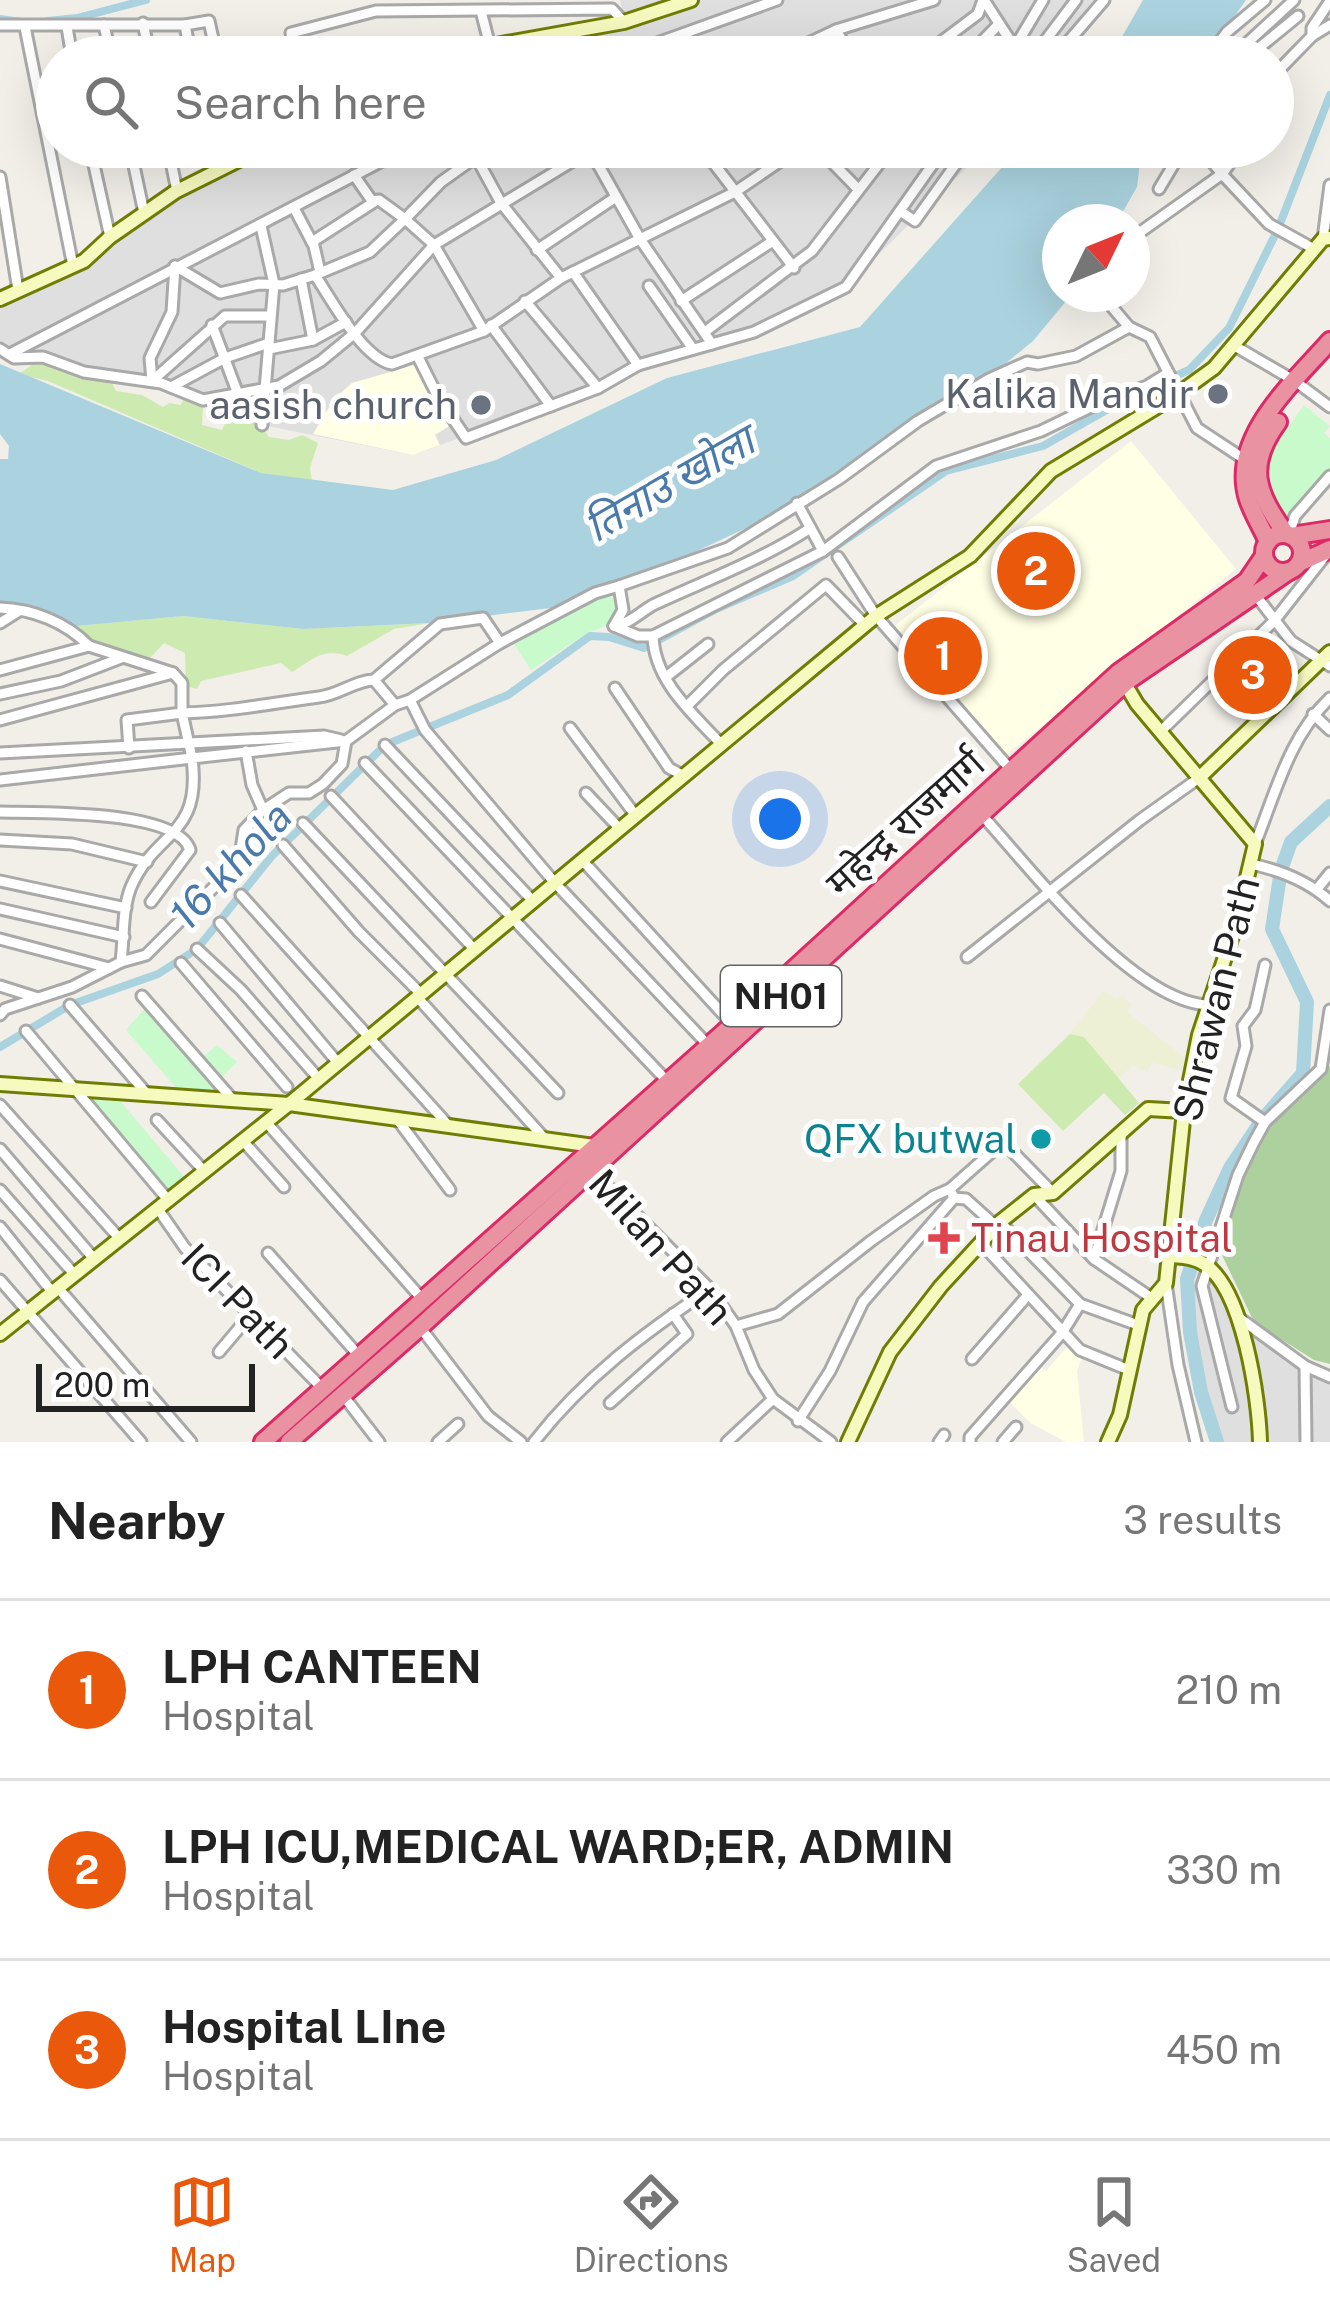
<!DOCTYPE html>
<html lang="en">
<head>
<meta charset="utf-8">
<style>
  :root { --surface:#fff; --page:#f6f6f6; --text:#222; --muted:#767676; --line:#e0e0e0; --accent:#ea580c }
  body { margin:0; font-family:"Public Sans","Noto Sans Devanagari",sans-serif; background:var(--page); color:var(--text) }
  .compass { position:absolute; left:1042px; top:204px; width:108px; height:108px; border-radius:50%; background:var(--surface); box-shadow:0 12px 48px #0002; rotate:47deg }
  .scale { position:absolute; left:36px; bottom:30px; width:219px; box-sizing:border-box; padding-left:12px; border:6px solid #222; border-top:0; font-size:33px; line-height:42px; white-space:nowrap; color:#222; -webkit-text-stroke:9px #fff; paint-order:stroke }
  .you { position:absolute; left:780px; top:819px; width:42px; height:42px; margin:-30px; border:9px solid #fff; border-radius:50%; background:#1a73e8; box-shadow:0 0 0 18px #1a73e833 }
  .badge { display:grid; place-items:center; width:78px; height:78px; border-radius:50%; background:var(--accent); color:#fff; font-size:39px; font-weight:700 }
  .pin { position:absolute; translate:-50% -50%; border:6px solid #fff; box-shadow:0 3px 12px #0006 }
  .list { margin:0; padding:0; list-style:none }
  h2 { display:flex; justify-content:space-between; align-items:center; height:156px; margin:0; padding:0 48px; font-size:51px }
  h2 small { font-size:39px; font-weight:400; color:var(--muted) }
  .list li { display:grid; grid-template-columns:78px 1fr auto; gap:36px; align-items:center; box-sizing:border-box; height:180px; padding:0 48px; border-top:3px solid var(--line) }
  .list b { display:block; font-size:45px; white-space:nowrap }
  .list p { margin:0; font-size:39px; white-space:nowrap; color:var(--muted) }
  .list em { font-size:39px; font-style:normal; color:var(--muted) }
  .icon { flex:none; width:66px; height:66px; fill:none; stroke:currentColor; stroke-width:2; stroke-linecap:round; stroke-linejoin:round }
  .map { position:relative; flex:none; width:1330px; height:1442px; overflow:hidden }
  .search { position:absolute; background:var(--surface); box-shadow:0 12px 48px #0002; left:36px; right:36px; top:36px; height:132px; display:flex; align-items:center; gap:30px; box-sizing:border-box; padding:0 42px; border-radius:66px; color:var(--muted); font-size:45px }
  .sheet { height:696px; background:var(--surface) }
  nav { display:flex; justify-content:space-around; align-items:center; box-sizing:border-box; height:168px; border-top:3px solid var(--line); background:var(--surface); font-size:33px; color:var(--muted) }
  nav a { display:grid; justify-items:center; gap:6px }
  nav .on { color:var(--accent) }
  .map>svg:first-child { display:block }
  .residential { fill:#e0dfdf }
  .education { fill:#ffffe5 }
  .farmland { fill:#eef0d5 }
  .grass { fill:#cdebb0 }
  .forest { fill:#add19e }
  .park { fill:#c8facc }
  .water { fill:#aad3df }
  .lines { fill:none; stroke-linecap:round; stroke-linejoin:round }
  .canal { stroke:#aad3df; stroke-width:8 }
  .river { stroke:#aad3df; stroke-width:14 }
  .street-casing { stroke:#a9a9a9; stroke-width:15 }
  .secondary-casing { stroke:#707d05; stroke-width:18 }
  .highway-casing { stroke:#dc2a67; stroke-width:22 }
  .street { stroke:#fff; stroke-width:9 }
  .secondary { stroke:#f7fabf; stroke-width:12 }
  .highway { stroke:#e892a2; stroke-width:16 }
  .worship-dot { fill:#6b7280; stroke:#fff; stroke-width:4.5 }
  .culture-dot { fill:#0f9aa8; stroke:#fff; stroke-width:4.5 }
  .health-dot { fill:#e0444e; stroke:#fff; stroke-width:4.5 }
  .labels { text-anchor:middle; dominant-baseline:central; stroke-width:10; stroke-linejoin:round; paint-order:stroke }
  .shield { fill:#fff; stroke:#646464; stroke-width:3 }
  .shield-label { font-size:36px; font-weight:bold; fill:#222 }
  .worship-label { font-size:39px; fill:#5b616d; stroke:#fff; text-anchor:end }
  .street-label { font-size:39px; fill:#222; stroke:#fff }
  .culture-label { font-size:39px; fill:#0d838f; stroke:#fff; text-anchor:end }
  .health-label { font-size:39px; fill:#be3a42; stroke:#fff; text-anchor:start }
  .water-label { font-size:42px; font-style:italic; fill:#4a7aab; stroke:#fff }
</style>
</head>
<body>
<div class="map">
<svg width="1330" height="1442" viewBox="0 0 1330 1442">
  <rect width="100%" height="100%" fill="#f2efe9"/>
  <g class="residential">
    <path d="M 620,0 L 1104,0 L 1055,57 L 464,57 L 624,21 Z"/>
    <path d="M 266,147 L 987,147 L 846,287 L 754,332 L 638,365 L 598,388 L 413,455 L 262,425 L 152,381 L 84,372 L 14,358 L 0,350 L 0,298 L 84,261 L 177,191 Z"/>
    <path d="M 1193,1259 L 1202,1262 L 1238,1318 L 1330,1377 L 1330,1442 L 1221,1442 L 1190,1332 L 1187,1279 Z"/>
  </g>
  <g class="education">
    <path d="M 418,364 L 425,385 L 451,425 L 435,435 L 440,445 L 413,455 L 313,434 L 334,399 L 352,383 Z"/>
    <path d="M 1131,441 L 1236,569 L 1006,755 L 893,627 Z"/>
    <path d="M 937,1218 L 965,1239 L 951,1258 L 923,1237 Z"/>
    <path d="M 1071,1342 L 1084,1352 L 1077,1371 L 1084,1442 L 1066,1442 L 1032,1424 L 1006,1399 L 1038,1365 L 1046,1371 Z"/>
  </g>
  <path class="farmland" d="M 1103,991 L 1117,999 L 1123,995 L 1132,1005 L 1127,1012 L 1185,1058 L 1181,1070 L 1152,1063 L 1147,1072 L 1132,1065 L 1118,1081 L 1084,1037 L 1070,1034 Z"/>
  <g class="grass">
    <path d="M 36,362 L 111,381 L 116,391 L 142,395 L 163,407 L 169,403 L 181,405 L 184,398 L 203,407 L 202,425 L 222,430 L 227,419 L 259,423 L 269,437 L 289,440 L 302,435 L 318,443 L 310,468 L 312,481 L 261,473 L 48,381 L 19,374 Z"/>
    <path d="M 183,616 L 303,629 L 430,623 L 394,629 L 347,656 C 323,647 312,660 292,672 L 281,663 L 201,681 L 197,689 L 186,686 L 185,653 L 164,643 L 148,660 C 123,653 93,648 77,626 Z"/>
    <path d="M 1070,1034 L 1084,1037 L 1139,1103 L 1125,1115 L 1104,1093 L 1063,1131 L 1018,1084 Z"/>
  </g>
  <path class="forest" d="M 1330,1066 L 1330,1364 L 1314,1360 L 1254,1322 L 1220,1251 C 1232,1200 1255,1134 1292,1096 C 1303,1085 1318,1076 1330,1066 Z"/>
  <g class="park">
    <path d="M 1304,405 L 1330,426 L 1324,433 L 1330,438 L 1330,469 L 1286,519 L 1273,493 L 1268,456 Z"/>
    <path d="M 602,597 L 615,598 L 620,611 L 613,623 L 587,633 L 531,670 L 512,641 Z"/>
    <path d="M 147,1006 L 221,1091 L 179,1091 L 126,1030 Z"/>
    <path d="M 217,1045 L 237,1062 L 221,1078 L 203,1057 Z"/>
    <path d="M 88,1099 L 121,1102 L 185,1178 L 166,1193 Z"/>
  </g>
  <g class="water">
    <path d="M 1143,0 L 1246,0 L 1206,57 L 1102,57 L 1123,35 Z"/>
    <path d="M 1020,147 L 1142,147 L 1137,187 L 1117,222 L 1060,222 L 1060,294 L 1072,294 L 1033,341 L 971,392 L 830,489 L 583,604 L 430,623 L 303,629 L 183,616 L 77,626 L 0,612 L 0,459 L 8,459 L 9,446 L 0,434 L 0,364 L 261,473 L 393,490 L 496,460 L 667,378 L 860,327 Z"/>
  </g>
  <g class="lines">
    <g class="canal">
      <path d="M 0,19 L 21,22"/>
      <path d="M 48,21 L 77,18 L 146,0"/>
      <path d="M 1157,384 L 1189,370 L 1229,328 L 1278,229 L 1330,95"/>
      <path d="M 0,1047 L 70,1005 L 158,974 L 197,949 L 271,857 L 385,745 L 508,695 L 590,636 L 609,637 L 644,648 L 716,609 L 793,576 L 946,471 L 1043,446 L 1133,395"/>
    </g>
    <path class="river" d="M 1217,1442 L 1201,1392 L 1190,1332 L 1187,1279 L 1206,1220 L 1230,1168 L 1262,1120 L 1303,1073 L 1307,1002 L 1272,929 L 1281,870 L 1291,842 L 1330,806"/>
    <defs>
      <g id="street">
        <path d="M 984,0 L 1015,48"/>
        <path d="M 481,11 L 490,46"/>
        <path d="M 143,23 L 150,57"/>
        <path d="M 0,25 L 185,25 L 209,21 L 217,57"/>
        <path d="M 104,25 L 111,57"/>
        <path d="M 185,25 L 191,57"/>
        <path d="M 25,27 L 73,266"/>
        <path d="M 67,27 L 72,57"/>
        <path d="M 836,30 L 852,57"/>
        <path d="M 1312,36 L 1312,28 L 1330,1"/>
        <path d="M 1260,47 L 1298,16"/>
        <path d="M 296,57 L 291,33 L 376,11 L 612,9 L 624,22"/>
        <path d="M 618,57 L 777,0"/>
        <path d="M 779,57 L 836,30 L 934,0"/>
        <path d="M 921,57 L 978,14 L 983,0"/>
        <path d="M 967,57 L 999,24"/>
        <path d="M 1009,57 L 1043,0"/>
        <path d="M 1033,57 L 1076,0"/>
        <path d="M 1055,57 L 1104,0"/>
        <path d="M 1208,57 L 1227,32 L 1265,0"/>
        <path d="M 1232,57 L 1294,0"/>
        <path d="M 1273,76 L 1312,36 L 1330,25"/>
        <path d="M 90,147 L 110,237"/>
        <path d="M 130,147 L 144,213"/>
        <path d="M 168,147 L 177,191"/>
        <path d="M 210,147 L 215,172"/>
        <path d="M 237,147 L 240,159"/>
        <path d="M 495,147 L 476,157 L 501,203 L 561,278"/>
        <path d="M 701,147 L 794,268"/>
        <path d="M 817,147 L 857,188"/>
        <path d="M 1200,147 L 1222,174 L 1242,147"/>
        <path d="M 985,149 L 987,147"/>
        <path d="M 590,150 L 640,239 L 712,344"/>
        <path d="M 354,175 L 372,201 L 379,200 L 405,219 L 441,182 L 476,157"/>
        <path d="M 0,177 L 18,290"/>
        <path d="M 1159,189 L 1184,147"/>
        <path d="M 294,208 L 314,246 L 320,272"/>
        <path d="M 900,211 L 915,221 L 968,147"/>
        <path d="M 261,226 L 274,284 L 262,425"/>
        <path d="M 1132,238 L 1222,174 L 1269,224 L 1314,249"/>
        <path d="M 1323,239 L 1330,185"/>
        <path d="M 312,242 L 374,202"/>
        <path d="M 537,250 L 616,197"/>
        <path d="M 175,266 L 220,293 L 259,284 L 283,285 L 315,275 L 370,252 L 405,219 L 434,245 L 484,331"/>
        <path d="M 573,272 L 638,365"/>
        <path d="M 315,275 C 331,299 363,359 392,364 L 484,331 L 561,278 L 735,192 L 801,147"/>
        <path d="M 301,279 L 313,340"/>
        <path d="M 649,286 L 693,349"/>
        <path d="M 1101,294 L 1129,327"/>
        <path d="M 525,301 L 598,388"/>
        <path d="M 681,301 L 773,241"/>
        <path d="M 212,325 L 238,394"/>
        <path d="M 491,325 L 551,406"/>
        <path d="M 706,331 L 812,251 L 892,147"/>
        <path d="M 1233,345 L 1295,381 L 1330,407"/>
        <path d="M 0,349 L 14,358 L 43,357 L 84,372 L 161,383 L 203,400 L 279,386 L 321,361 L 355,333 L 434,245 L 596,147"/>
        <path d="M 269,349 L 313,340 L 346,322"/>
        <path d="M 12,353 L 409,147"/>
        <path d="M 418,357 L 438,397 L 466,438 L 598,388 L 638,365 L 754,332 L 846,287 L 945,147"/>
        <path d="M 152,381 L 225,316 L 270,316"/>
        <path d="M 152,381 L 150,358 L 172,312 L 175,266"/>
        <path d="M 171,387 L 225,358 L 269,343"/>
        <path d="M 797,503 L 823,551"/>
        <path d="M 1289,534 L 1295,516 L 1330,476"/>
        <path d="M 838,557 L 876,616 L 1011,770"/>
        <path d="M 619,586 L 728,548 L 839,479 L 918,421 L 989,379 L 1027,362 L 1038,364 L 1076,356 L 1129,327 L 1150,337 L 1197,428 L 1244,459"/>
        <path d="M 1254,593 L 1291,641 L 1330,666"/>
        <path d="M 0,608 C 32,609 66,622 89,646"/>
        <path d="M 0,623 L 19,611"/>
        <path d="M 614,626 L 638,636 L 653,636 L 823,551 L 936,466 L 1041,431 L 1097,404 L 1147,386 L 1168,373"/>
        <path d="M 614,626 C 630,624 641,611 655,604 C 707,580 761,560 809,529"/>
        <path d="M 653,636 C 654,680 692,713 721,744"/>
        <path d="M 0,670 L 89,646 L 173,673 L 182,683 L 182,713 L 127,720 L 129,748"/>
        <path d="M 666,677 L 708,644"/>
        <path d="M 374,680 L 395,705"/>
        <path d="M 615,688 L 669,768 L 684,776"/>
        <path d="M 0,694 L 61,681 L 121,658"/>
        <path d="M 410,700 L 425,730 L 555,883 L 708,1045"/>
        <path d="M 687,706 L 723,670 L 826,585 L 865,625"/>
        <path d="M 1313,714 L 1330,730"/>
        <path d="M 0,720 L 173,673"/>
        <path d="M 570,728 L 636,816"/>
        <path d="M 1161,731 L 1274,621 L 1325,556"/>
        <path d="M 385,745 L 533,901"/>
        <path d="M 246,751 L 252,785 L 263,810"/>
        <path d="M 0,753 L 324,736 L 341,740"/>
        <path d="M 365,763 L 667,1081"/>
        <path d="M 0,780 L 192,758 L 182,713 C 229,712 273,703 319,697 C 339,695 356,680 374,680 L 440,624 L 483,618 L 500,643 L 595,593 L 619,586 L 623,610 L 614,626"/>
        <path d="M 586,793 L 620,829"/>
        <path d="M 331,796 L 475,950"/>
        <path d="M 0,812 C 37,813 178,809 190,850 L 151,902"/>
        <path d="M 981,814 C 1030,868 1134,1003 1209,1005"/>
        <path d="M 303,823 L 558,1093"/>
        <path d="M 0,840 L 72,844 L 147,862"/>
        <path d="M 1255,844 C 1276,792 1289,737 1330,698"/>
        <path d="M 283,845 L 359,932 L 421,994"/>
        <path d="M 582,860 L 732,1024"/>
        <path d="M 1251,864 C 1279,870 1308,881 1330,901"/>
        <path d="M 0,881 L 126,908"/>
        <path d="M 1317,889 L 1330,873"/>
        <path d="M 241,895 L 449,1126"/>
        <path d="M 0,909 L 124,937"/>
        <path d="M 220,923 L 338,1063"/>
        <path d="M 0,939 L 109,968"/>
        <path d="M 197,949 L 241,990 L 319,1079"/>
        <path d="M 967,957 L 1140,820 L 1199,778"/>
        <path d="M 121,962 L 146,955 L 239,862 L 244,830 L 263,810 L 289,793 L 309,793 L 323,784 L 342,764 L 346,741 L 395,705 L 410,700 L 500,643"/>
        <path d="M 181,963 L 287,1087"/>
        <path d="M 0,986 L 38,998"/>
        <path d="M 142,996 L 233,1100"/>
        <path d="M 417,997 L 546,1140"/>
        <path d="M 70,1005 L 147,1094"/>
        <path d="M 0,1015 L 5,1009 L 72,987 L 121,962 C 124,938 122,909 131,887 C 156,829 202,838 192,758 L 346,741"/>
        <path d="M 26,1031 L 169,1201"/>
        <path d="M 0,1105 L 120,1239"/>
        <path d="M 397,1119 L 450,1190"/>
        <path d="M 157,1120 L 205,1172"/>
        <path d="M 266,1122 L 423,1300"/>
        <path d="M 1265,1122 L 1231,1098 L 1246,1046 L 1243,1026 L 1255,1010 L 1265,965"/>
        <path d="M 243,1141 L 284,1187"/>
        <path d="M 0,1149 L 95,1260"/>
        <path d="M 593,1171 L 710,1289 L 736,1326 L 754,1370 L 773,1399 L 831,1442"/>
        <path d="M 0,1190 L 75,1275"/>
        <path d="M 1034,1195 L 1094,1259 L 1150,1297"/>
        <path d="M 954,1198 L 966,1199 L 996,1226"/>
        <path d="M 158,1209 L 185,1248 L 323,1389"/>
        <path d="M 1000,1222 L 1080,1304 L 1138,1325"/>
        <path d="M 0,1227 L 53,1293"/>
        <path d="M 980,1242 L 1080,1350 L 1129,1370"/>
        <path d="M 268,1253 L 360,1357"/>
        <path d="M 1094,1259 L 1121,1171 L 1121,1133"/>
        <path d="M 0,1280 L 141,1442"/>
        <path d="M 1166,1283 L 1178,1365 L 1196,1442"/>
        <path d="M 59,1289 L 191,1442"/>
        <path d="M 1238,1317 L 1305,1366 L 1330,1377"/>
        <path d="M 736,1326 L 778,1314 L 871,1241 L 934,1196 L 950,1189"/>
        <path d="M 420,1327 L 488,1416 L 521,1442"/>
        <path d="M 219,1352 L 251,1314"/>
        <path d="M 972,1359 L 1027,1296"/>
        <path d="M 1305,1366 L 1306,1442"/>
        <path d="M 342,1394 L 379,1442"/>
        <path d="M 610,1403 L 687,1334 L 673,1314"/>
        <path d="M 1232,1407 L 1202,1286 L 1238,1175 L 1254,1142 L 1265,1122 L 1321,1069 L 1330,1010"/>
        <path d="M 798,1421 L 830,1371 L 863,1302 L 954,1198 L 950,1189 L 1003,1142 L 1053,1193"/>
        <path d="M 438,1442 L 458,1424"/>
        <path d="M 534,1442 C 584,1378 644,1333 710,1289"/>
        <path d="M 727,1442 L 773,1399"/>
        <path d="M 939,1442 L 944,1435"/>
        <path d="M 970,1442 L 970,1437 L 1062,1333 L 1080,1304"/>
        <path d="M 1003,1442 L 1016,1427"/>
      </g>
      <g id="secondary">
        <path d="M 460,57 L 490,46 L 624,22 L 691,0"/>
        <path d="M 0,299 L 84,261 L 110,237 L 175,192 L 265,147"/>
        <path d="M 1199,778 L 1330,652"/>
        <path d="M 0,1084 L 289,1104 L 594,1146 L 600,1151"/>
        <path d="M 1167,1256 C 1179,1256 1194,1257 1204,1264 C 1243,1288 1259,1399 1260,1442"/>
        <path d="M 0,1334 L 289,1104 L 876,616 L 970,556 L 1051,471 L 1178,394 L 1214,368 L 1323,239 L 1330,238"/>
        <path d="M 848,1442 L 890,1352 L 941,1286 L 1000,1222 L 1034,1195 L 1053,1193 L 1148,1109 L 1184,1111"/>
        <path d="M 1108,1442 L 1120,1415 L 1143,1310 L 1166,1283 L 1184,1111 L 1199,1035 L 1236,924 L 1255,844 L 1137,704 L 1121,677"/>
      </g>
      <g id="highway">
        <path d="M 1278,422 C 1245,467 1257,493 1286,534"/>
        <circle cx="1283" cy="553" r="19"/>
        <path d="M 1291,536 L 1330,530"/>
        <path d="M 1268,542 C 1262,528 1253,514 1248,499 C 1229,438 1293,383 1330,341"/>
        <path d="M 1299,563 L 1330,549"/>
        <path d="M 263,1442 L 758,1002 L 1118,673 L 1247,581 L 1264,556"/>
        <path d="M 289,1442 L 420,1327 L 1126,682 L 1289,571"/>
      </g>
    </defs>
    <use href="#street" class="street-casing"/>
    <use href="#secondary" class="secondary-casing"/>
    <use href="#highway" class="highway-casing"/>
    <use href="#street" class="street"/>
    <use href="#secondary" class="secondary"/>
    <use href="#highway" class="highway"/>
  </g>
  <g class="worship-dot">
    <circle cx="1218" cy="394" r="12"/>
    <circle cx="481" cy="405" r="12"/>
  </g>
  <circle class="culture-dot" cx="1041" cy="1139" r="12"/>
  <path class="health-dot" d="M938 1220h12v12h12v12h-12v12h-12v-12h-12v-12h12z"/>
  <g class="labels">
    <rect class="shield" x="721" y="966" width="120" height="60" rx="9"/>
    <g class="shield-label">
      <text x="781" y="996">NH01</text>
    </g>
    <g class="worship-label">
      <text x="1194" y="394">Kalika Mandir</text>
      <text x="457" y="405">aasish church</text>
    </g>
    <g class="street-label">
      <text transform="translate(905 823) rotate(-42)">महेन्द्र राजमार्ग</text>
      <text transform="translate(1216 999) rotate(-76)">Shrawan Path</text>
      <text transform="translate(661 1247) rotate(48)">Milan Path</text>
      <text transform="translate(238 1301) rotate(46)">ICI Path</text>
    </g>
    <g class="culture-label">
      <text x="1017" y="1139">QFX butwal</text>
    </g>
    <g class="health-label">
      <text x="971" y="1238">Tinau Hospital</text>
    </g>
    <g class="water-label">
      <text transform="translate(669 483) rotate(-30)">तिनाउ खोला</text>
      <text transform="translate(230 865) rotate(-47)">16 khola</text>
    </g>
  </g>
</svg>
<svg class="compass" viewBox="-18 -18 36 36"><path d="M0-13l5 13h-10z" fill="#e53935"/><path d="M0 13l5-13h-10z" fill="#767676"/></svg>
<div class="scale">200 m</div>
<div class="you"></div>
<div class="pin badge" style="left:943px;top:656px">1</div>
<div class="pin badge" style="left:1036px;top:571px">2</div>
<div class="pin badge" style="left:1253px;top:675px">3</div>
<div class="search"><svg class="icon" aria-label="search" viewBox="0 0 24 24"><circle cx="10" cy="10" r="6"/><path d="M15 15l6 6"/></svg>Search here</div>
</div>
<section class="sheet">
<h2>Nearby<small>3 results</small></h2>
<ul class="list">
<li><span class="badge">1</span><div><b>LPH CANTEEN</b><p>Hospital</p></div><em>210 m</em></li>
<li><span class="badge">2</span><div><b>LPH ICU,MEDICAL WARD;ER, ADMIN</b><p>Hospital</p></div><em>330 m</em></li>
<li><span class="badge">3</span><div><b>Hospital LIne</b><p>Hospital</p></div><em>450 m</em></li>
</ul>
</section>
<nav>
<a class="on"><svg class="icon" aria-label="map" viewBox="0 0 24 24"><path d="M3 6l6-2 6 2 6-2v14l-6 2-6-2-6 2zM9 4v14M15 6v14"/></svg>Map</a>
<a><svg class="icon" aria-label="directions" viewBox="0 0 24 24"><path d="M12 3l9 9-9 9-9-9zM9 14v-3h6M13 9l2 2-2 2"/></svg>Directions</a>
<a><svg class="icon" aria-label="saved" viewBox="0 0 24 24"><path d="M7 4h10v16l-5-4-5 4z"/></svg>Saved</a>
</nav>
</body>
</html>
